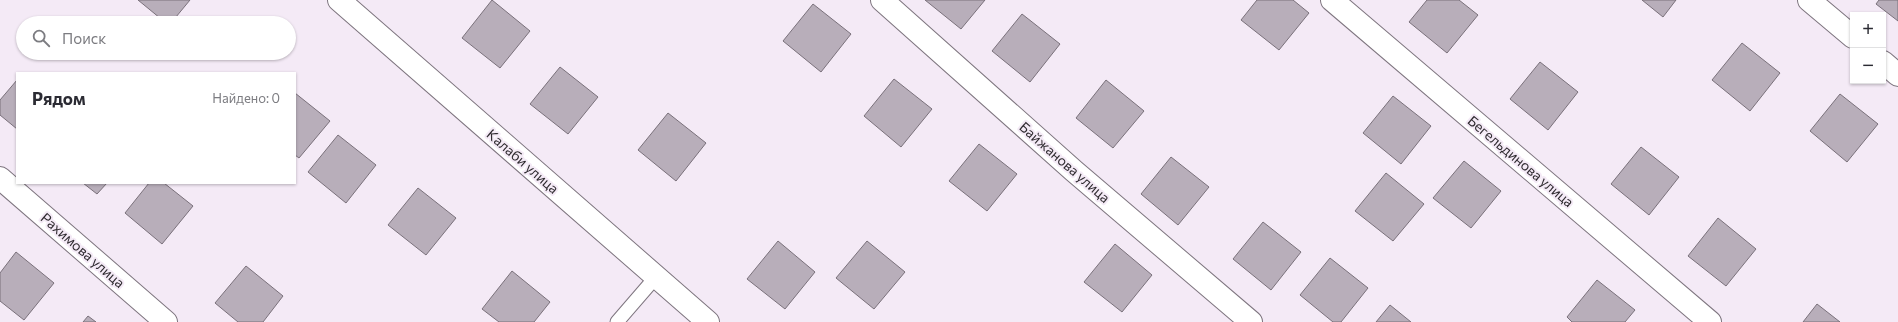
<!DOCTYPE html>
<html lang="ru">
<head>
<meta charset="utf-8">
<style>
  :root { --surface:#fff; --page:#f7f7f7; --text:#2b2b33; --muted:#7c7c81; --line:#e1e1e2 }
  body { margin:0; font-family:Commissioner,sans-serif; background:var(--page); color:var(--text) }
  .controls { position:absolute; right:12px; top:12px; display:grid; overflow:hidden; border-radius:0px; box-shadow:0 1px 3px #0004 }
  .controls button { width:36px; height:36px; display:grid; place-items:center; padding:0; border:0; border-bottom:1px solid var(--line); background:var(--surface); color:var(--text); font:20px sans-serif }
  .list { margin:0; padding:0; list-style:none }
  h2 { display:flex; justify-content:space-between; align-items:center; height:52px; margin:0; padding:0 16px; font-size:17px }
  h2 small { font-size:13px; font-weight:400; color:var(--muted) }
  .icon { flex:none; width:22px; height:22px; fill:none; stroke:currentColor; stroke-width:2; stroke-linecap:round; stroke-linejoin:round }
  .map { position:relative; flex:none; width:1898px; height:322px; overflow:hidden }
  .search { position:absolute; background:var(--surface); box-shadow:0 1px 3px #0004; left:16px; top:16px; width:280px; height:44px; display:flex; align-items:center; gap:10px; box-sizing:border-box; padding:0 14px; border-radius:22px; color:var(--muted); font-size:15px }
  .panel { position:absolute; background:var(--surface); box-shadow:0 1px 3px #0004; left:16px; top:72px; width:280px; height:112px; border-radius:0px }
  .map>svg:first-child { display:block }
  .building { fill:#b8aeba; stroke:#7a717b }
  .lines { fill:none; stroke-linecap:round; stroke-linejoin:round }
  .lane-casing { stroke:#7e757f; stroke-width:15 }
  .street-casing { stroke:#7e757f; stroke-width:24 }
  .lane { stroke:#fff; stroke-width:13 }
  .street { stroke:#fff; stroke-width:22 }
  .labels { text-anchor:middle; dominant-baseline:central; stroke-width:4; stroke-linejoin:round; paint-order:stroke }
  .street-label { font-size:14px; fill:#2e2a2f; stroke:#f4eaf6 }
</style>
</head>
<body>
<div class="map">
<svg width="1898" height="322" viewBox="0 0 1898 322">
  <rect width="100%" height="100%" fill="#f4eaf6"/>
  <g class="building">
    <path d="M 138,0 L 190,0 L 171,23 L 166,23 Z"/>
    <path d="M 492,0 L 530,31 L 500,68 L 462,38 Z"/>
    <path d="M 925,0 L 985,0 L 961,29 Z"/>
    <path d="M 1257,0 L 1293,0 L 1309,13 L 1279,50 L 1241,20 Z"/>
    <path d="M 1427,0 L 1459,0 L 1478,15 L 1447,53 L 1409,22 Z"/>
    <path d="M 1642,0 L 1676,0 L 1663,17 Z"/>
    <path d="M 1879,0 L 1898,0 L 1898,21 L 1876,4 Z"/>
    <path d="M 813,4 L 851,34 L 821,72 L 783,41 Z"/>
    <path d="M 1022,14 L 1060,44 L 1030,82 L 992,51 Z"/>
    <path d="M 1742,43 L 1780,73 L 1750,111 L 1712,80 Z"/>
    <path d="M 1540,62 L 1578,92 L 1548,130 L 1510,99 Z"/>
    <path d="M 560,67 L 598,97 L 568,134 L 530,104 Z"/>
    <path d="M 894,79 L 932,109 L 901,147 L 864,116 Z"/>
    <path d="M 17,80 L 17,129 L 0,115 L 0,100 Z"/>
    <path d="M 1106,80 L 1144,111 L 1113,148 L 1076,118 Z"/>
    <path d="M 295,93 L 330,121 L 299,158 L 295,155 Z"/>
    <path d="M 1840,94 L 1878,124 L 1847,162 L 1810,131 Z"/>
    <path d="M 1393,96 L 1431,126 L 1401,164 L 1363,133 Z"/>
    <path d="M 668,113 L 706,143 L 676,181 L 638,150 Z"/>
    <path d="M 338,135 L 376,165 L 346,203 L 308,172 Z"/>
    <path d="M 979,144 L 1017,174 L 987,211 L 949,181 Z"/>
    <path d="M 1641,147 L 1679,177 L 1649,215 L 1611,184 Z"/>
    <path d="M 1171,157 L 1209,187 L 1178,225 L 1141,194 Z"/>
    <path d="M 1464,161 L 1501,191 L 1471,228 L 1433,198 Z"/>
    <path d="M 1386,173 L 1424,204 L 1393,241 L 1355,211 Z"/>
    <path d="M 83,183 L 107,183 L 97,194 Z"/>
    <path d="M 149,183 L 164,183 L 193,206 L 162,244 L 125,213 Z"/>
    <path d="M 418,188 L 456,218 L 426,255 L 388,225 Z"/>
    <path d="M 1718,218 L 1756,249 L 1726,286 L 1688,256 Z"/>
    <path d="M 1263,222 L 1301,252 L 1271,290 L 1233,259 Z"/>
    <path d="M 778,241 L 815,272 L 785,309 L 747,279 Z"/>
    <path d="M 867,241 L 905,272 L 874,309 L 836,278 Z"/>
    <path d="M 1115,244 L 1152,275 L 1122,312 L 1084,282 Z"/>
    <path d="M 16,252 L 54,283 L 24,320 L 0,301 L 0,273 Z"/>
    <path d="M 1330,258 L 1368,288 L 1341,322 L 1333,322 L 1300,295 Z"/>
    <path d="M 246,266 L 283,296 L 263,322 L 238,322 L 215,303 Z"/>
    <path d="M 512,271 L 550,302 L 534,322 L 499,322 L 482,309 Z"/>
    <path d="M 1597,280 L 1635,310 L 1625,322 L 1572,322 L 1567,317 Z"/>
    <path d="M 1817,304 L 1840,322 L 1803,322 Z"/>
    <path d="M 1390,305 L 1411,322 L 1376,322 Z"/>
    <path d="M 88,316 L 96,322 L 83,322 Z"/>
  </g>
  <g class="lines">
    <defs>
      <path id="lane" d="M 617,322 L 655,278"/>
      <g id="street">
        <path d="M 339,0 L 708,322"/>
        <path d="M 882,0 L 1074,171 L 1251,322"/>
        <path d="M 1332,0 L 1710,322"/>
        <path d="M 1809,0 L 1853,37"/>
        <path d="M 1883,62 L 1898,75"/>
        <path d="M 0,178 L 166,322"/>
      </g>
    </defs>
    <use href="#lane" class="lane-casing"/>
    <use href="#street" class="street-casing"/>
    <use href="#lane" class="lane"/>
    <use href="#street" class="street"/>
  </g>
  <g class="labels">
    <g class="street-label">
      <text transform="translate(523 161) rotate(41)">Калаби улица</text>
      <text transform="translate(1521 161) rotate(40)">Бегельдинова улица</text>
      <text transform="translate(1065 162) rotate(41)">Байжанова улица</text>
      <text transform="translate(83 250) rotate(41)">Рахимова улица</text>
    </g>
  </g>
</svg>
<div class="controls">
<button>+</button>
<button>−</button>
</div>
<div class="search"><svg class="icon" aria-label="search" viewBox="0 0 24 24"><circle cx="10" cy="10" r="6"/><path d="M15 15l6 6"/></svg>Поиск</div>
<section class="panel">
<h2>Рядом<small>Найдено: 0</small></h2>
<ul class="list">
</ul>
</section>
</div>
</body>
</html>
